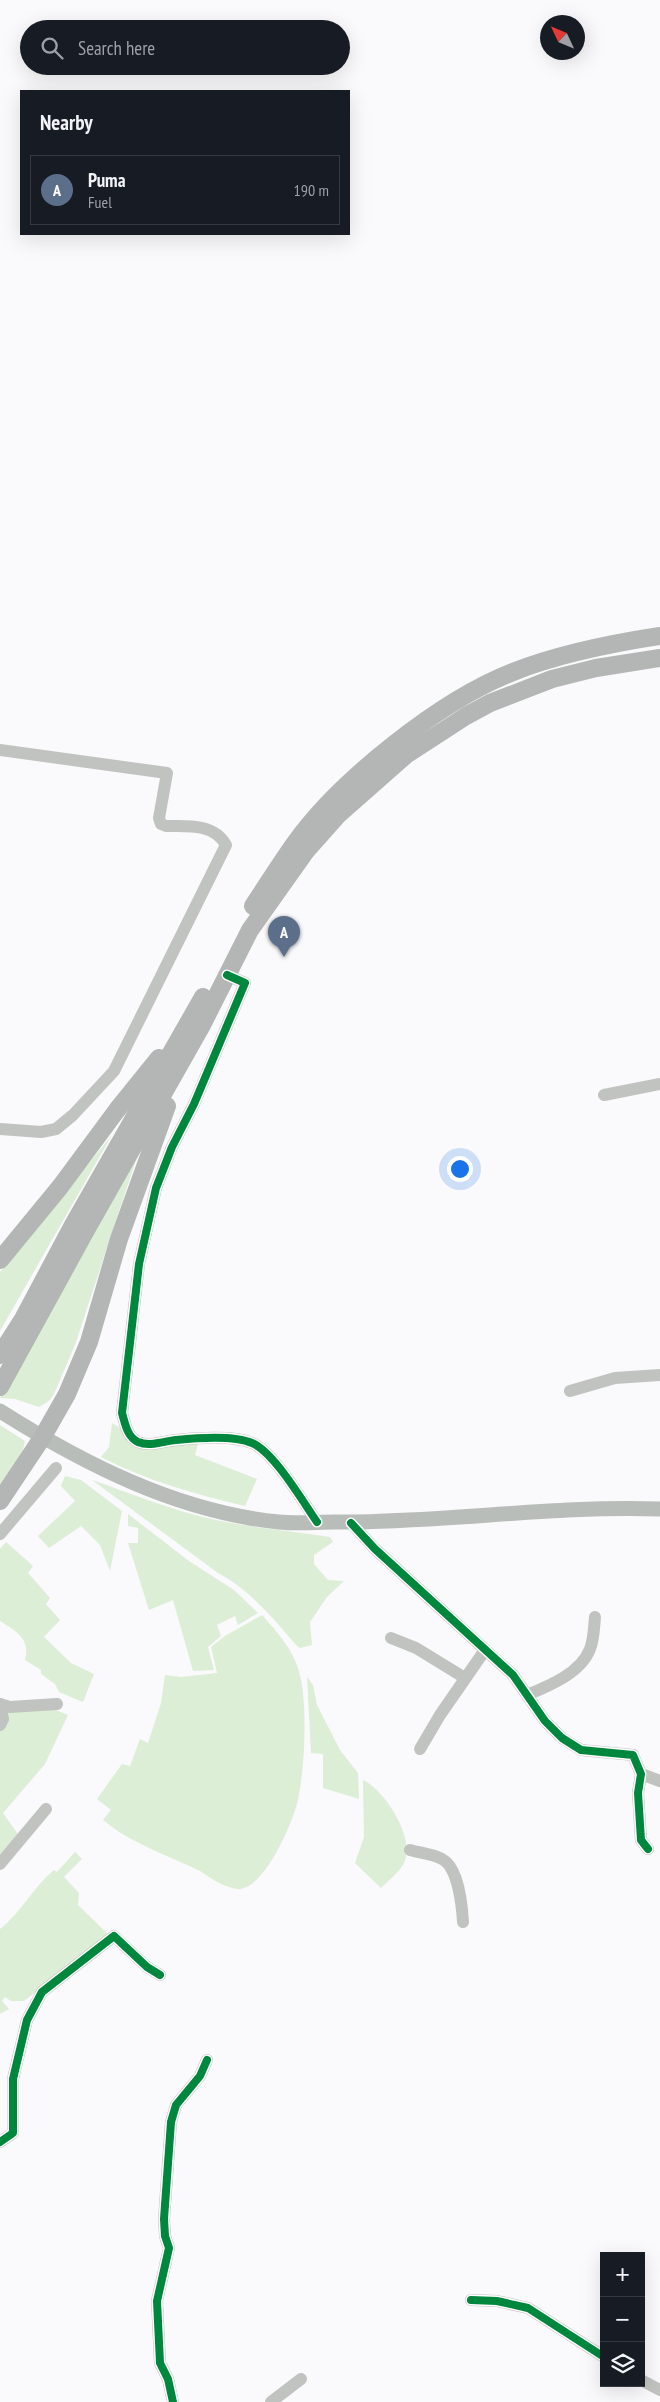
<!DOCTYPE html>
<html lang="en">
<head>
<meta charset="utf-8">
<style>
  :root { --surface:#171b24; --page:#20242c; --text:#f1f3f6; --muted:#9ea1a6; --line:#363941; --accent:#6e6c74 }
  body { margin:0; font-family:"PT Sans Narrow",sans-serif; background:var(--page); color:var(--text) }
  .controls { position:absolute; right:15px; bottom:15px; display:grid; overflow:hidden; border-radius:0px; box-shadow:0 5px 20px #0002 }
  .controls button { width:45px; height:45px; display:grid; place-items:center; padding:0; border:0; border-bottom:1px solid var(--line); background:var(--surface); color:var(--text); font:25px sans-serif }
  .compass { position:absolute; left:540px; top:15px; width:45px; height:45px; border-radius:50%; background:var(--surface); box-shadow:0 5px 20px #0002; rotate:314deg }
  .you { position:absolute; left:459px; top:1168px; width:18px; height:18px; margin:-12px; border:4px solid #fff; border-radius:50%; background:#1a73e8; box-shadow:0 0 0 8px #1a73e833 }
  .badge { display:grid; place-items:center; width:32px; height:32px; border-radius:50%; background:var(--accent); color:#fff; font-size:16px; font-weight:700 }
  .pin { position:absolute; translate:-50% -41px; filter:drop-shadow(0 1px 2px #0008) }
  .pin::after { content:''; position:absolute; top:26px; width:18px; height:15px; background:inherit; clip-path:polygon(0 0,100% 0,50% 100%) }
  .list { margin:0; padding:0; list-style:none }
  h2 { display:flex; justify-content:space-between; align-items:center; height:65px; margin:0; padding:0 20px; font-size:21px }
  h2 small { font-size:16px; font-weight:400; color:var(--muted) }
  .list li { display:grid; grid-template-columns:32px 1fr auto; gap:15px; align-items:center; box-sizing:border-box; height:70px; margin:0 10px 10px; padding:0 10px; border:1px solid var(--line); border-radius:0px }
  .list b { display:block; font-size:19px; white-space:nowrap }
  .list p { margin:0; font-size:16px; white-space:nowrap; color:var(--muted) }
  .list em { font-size:16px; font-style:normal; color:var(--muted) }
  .icon { flex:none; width:28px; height:28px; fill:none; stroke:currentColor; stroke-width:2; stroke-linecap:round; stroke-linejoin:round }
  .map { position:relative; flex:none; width:660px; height:2402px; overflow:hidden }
  .search { position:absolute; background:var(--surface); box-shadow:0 5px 20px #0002; left:20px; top:20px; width:330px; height:55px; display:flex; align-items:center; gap:12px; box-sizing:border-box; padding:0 18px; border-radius:28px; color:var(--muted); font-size:19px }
  .panel { position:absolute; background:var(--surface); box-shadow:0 5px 20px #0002; left:20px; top:90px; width:330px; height:145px; border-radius:0px }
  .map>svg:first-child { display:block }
  .grass { fill:#ddeed6 }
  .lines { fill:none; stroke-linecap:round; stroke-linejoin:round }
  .minor { stroke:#c1c3c0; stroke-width:12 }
  .major { stroke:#b9bdba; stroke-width:15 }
  .highway { stroke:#b3b6b4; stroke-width:18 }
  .cycleway-casing { stroke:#fff; stroke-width:11 }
  .cycleway { stroke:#00873e; stroke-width:8 }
</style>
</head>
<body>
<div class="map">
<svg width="660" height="2402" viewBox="0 0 660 2402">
  <rect width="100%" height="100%" fill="#faf9fc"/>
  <g class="grass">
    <path d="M 112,1135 L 0,1331 L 0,1272 Z"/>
    <path d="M 138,1154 L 75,1345 L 54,1394 L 49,1401 L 39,1407 L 15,1399 L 0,1398 L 73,1264 Z"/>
    <path d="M 112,1423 L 124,1430 L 131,1439 L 198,1444 L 195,1455 L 257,1479 L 245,1506 C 195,1494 147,1481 101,1457 L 109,1447 Z"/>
    <path d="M 0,1425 L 25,1441 L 22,1454 L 0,1488 Z"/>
    <path d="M 65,1476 L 81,1480 L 122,1511 L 110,1571 L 100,1545 L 81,1526 L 49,1548 L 38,1536 L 75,1501 L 61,1486 Z"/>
    <path d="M 92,1480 C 133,1494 173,1511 216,1520 C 254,1528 292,1531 330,1537 L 333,1542 L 314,1555 L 314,1564 L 328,1580 L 344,1581 L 327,1597 L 310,1622 L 312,1645 L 300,1648 L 297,1646 C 273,1618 250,1590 218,1573 Z"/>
    <path d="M 128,1514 L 189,1561 L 234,1590 L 258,1613 L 238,1625 L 235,1616 L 217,1625 L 221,1636 L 208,1647 L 214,1670 L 193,1671 L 173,1600 L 149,1610 L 128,1543 L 138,1543 L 138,1528 L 128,1526 Z"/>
    <path d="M 6,1542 L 33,1566 L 28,1573 L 50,1598 L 46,1604 L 60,1620 L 44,1637 L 71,1663 L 94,1674 L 83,1702 L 59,1692 L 55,1684 L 41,1674 L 41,1670 L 25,1660 C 31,1639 16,1631 0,1621 L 0,1549 Z"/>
    <path d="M 262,1615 C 279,1634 296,1653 301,1679 C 307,1713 305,1765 298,1800 C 293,1822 266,1885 241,1889 C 237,1890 230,1887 226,1886 C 217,1883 208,1876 200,1871 C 175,1859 148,1849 124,1835 C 117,1831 110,1825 103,1820 L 111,1810 L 97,1799 L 122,1764 L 130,1766 L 140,1739 L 148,1743 L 161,1703 L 165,1675 L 181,1677 L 217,1673 L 211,1647 L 225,1636 Z"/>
    <path d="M 307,1677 L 313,1685 L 317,1705 L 340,1750 L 358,1773 L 359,1799 L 323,1788 L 323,1754 L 311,1753 Z"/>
    <path d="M 3,1707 L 51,1708 L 68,1715 L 45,1764 L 3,1813 L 20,1837 L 0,1861 L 0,1728 Z"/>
    <path d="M 363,1780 C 385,1790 418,1841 403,1865 C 398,1873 388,1881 381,1888 L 355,1863 L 364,1837 Z"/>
    <path d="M 75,1852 L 82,1859 L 64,1877 L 79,1893 L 78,1905 L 109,1935 L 24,2001 L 11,2001 L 5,1997 L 2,2001 L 9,2009 L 0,2014 L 0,1929 C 22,1912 33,1887 54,1870 L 57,1872 Z"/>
  </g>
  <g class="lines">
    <g class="minor">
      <path d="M 0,750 L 167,773 L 159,818 L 161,824 L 166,826 C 186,826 214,823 226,845 L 114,1071 L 73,1115 L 56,1129 L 41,1132 L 0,1129"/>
      <path d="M 227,975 L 245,983 L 194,1104 L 172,1147 L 156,1188 L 139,1264 L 122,1413 C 125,1423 127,1437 138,1442 C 150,1447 164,1441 176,1440 C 196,1438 234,1435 252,1443 C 274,1452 303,1502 317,1522"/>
      <path d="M 604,1095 L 660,1084"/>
      <path d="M 570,1391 L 615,1378 L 660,1375"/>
      <path d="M 351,1523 L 375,1549 L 513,1675 L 545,1721 L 562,1738 L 581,1750 L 633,1755 L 641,1774 L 638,1793 L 641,1840 L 648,1849"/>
      <path d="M 0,1534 L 56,1468"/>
      <path d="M 391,1638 L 416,1648 L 465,1678"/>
      <path d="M 527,1695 C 549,1686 581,1673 590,1649 C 594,1639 594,1627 595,1617"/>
      <path d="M 0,1704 L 10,1707 L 57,1704"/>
      <path d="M 0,1725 L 3,1719 L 0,1704"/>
      <path d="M 420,1749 L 440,1715 L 485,1650"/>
      <path d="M 641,1774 L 660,1781"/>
      <path d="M 410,1850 C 420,1853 433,1854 442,1859 C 458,1867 462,1905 463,1922"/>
      <path d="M 0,1864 L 46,1809"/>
      <path d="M 0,2142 L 13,2133 L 13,2079 L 27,2020 L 34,2007 L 42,1992 L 114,1936 L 147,1967 L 160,1975"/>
      <path d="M 471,2300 L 497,2301 L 528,2308 L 604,2357"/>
      <path d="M 641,2380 L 660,2390"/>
      <path d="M 173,2402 L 168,2379 L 160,2363 L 157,2301 L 169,2248 L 165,2236 L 164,2219 L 171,2122 L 176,2105 L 200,2076 L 207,2060"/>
      <path d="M 271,2402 L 301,2379"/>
    </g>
    <path class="major" d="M 0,1411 C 84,1464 178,1512 279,1522 C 297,1524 317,1522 335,1522 C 444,1523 552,1505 660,1509"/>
    <g class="highway">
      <path d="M 253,906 C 267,885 280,864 295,843 C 340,780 441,700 513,672 C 556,655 614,643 660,636"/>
      <path d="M 0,1260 L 60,1187 L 117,1110 L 159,1058"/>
      <path d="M 0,1355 L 23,1319 L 73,1225 L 203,997"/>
      <path d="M 0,1387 L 85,1232 L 202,1025 L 250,930 L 306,851 L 338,815 L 406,755 L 466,716 L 490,703 L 552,679 L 596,668 L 660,658"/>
      <path d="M 0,1501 L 42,1438 L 67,1394 L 89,1342 L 119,1239 L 167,1106"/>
    </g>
    <defs>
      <g id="cycleway">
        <path d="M 227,975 L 245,983 L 194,1104 L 172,1147 L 156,1188 L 139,1264 L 122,1413 C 125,1423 127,1437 138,1442 C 150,1447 164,1441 176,1440 C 196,1438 234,1435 252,1443 C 274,1452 303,1502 317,1522"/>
        <path d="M 351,1523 L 375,1549 L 513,1675 L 545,1721 L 562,1738 L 581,1750 L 633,1755 L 641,1774 L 638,1793 L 641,1840 L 648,1849"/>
        <path d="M 0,2142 L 13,2133 L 13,2079 L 27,2020 L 34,2007 L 42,1992 L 114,1936 L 147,1967 L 160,1975"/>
        <path d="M 471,2300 L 497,2301 L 528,2308 L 604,2357"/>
        <path d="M 173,2402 L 168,2379 L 160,2363 L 157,2301 L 169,2248 L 165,2236 L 164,2219 L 171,2122 L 176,2105 L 200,2076 L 207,2060"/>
      </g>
    </defs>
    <use href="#cycleway" class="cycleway-casing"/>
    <use href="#cycleway" class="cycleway"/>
  </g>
</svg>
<div class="controls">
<button>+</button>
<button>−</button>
<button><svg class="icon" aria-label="layers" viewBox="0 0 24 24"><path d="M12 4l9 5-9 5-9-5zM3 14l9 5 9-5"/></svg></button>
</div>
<svg class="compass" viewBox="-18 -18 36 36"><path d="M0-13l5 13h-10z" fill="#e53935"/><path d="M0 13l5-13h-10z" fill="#9ea1a6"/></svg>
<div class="you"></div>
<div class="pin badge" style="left:284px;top:957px;background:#5c6f8a">A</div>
<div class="search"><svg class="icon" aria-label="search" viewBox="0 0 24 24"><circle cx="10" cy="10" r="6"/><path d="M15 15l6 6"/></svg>Search here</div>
<section class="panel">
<h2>Nearby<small></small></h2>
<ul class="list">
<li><span class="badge" style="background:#5c6f8a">A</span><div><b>Puma</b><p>Fuel</p></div><em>190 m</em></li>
</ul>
</section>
</div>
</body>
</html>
